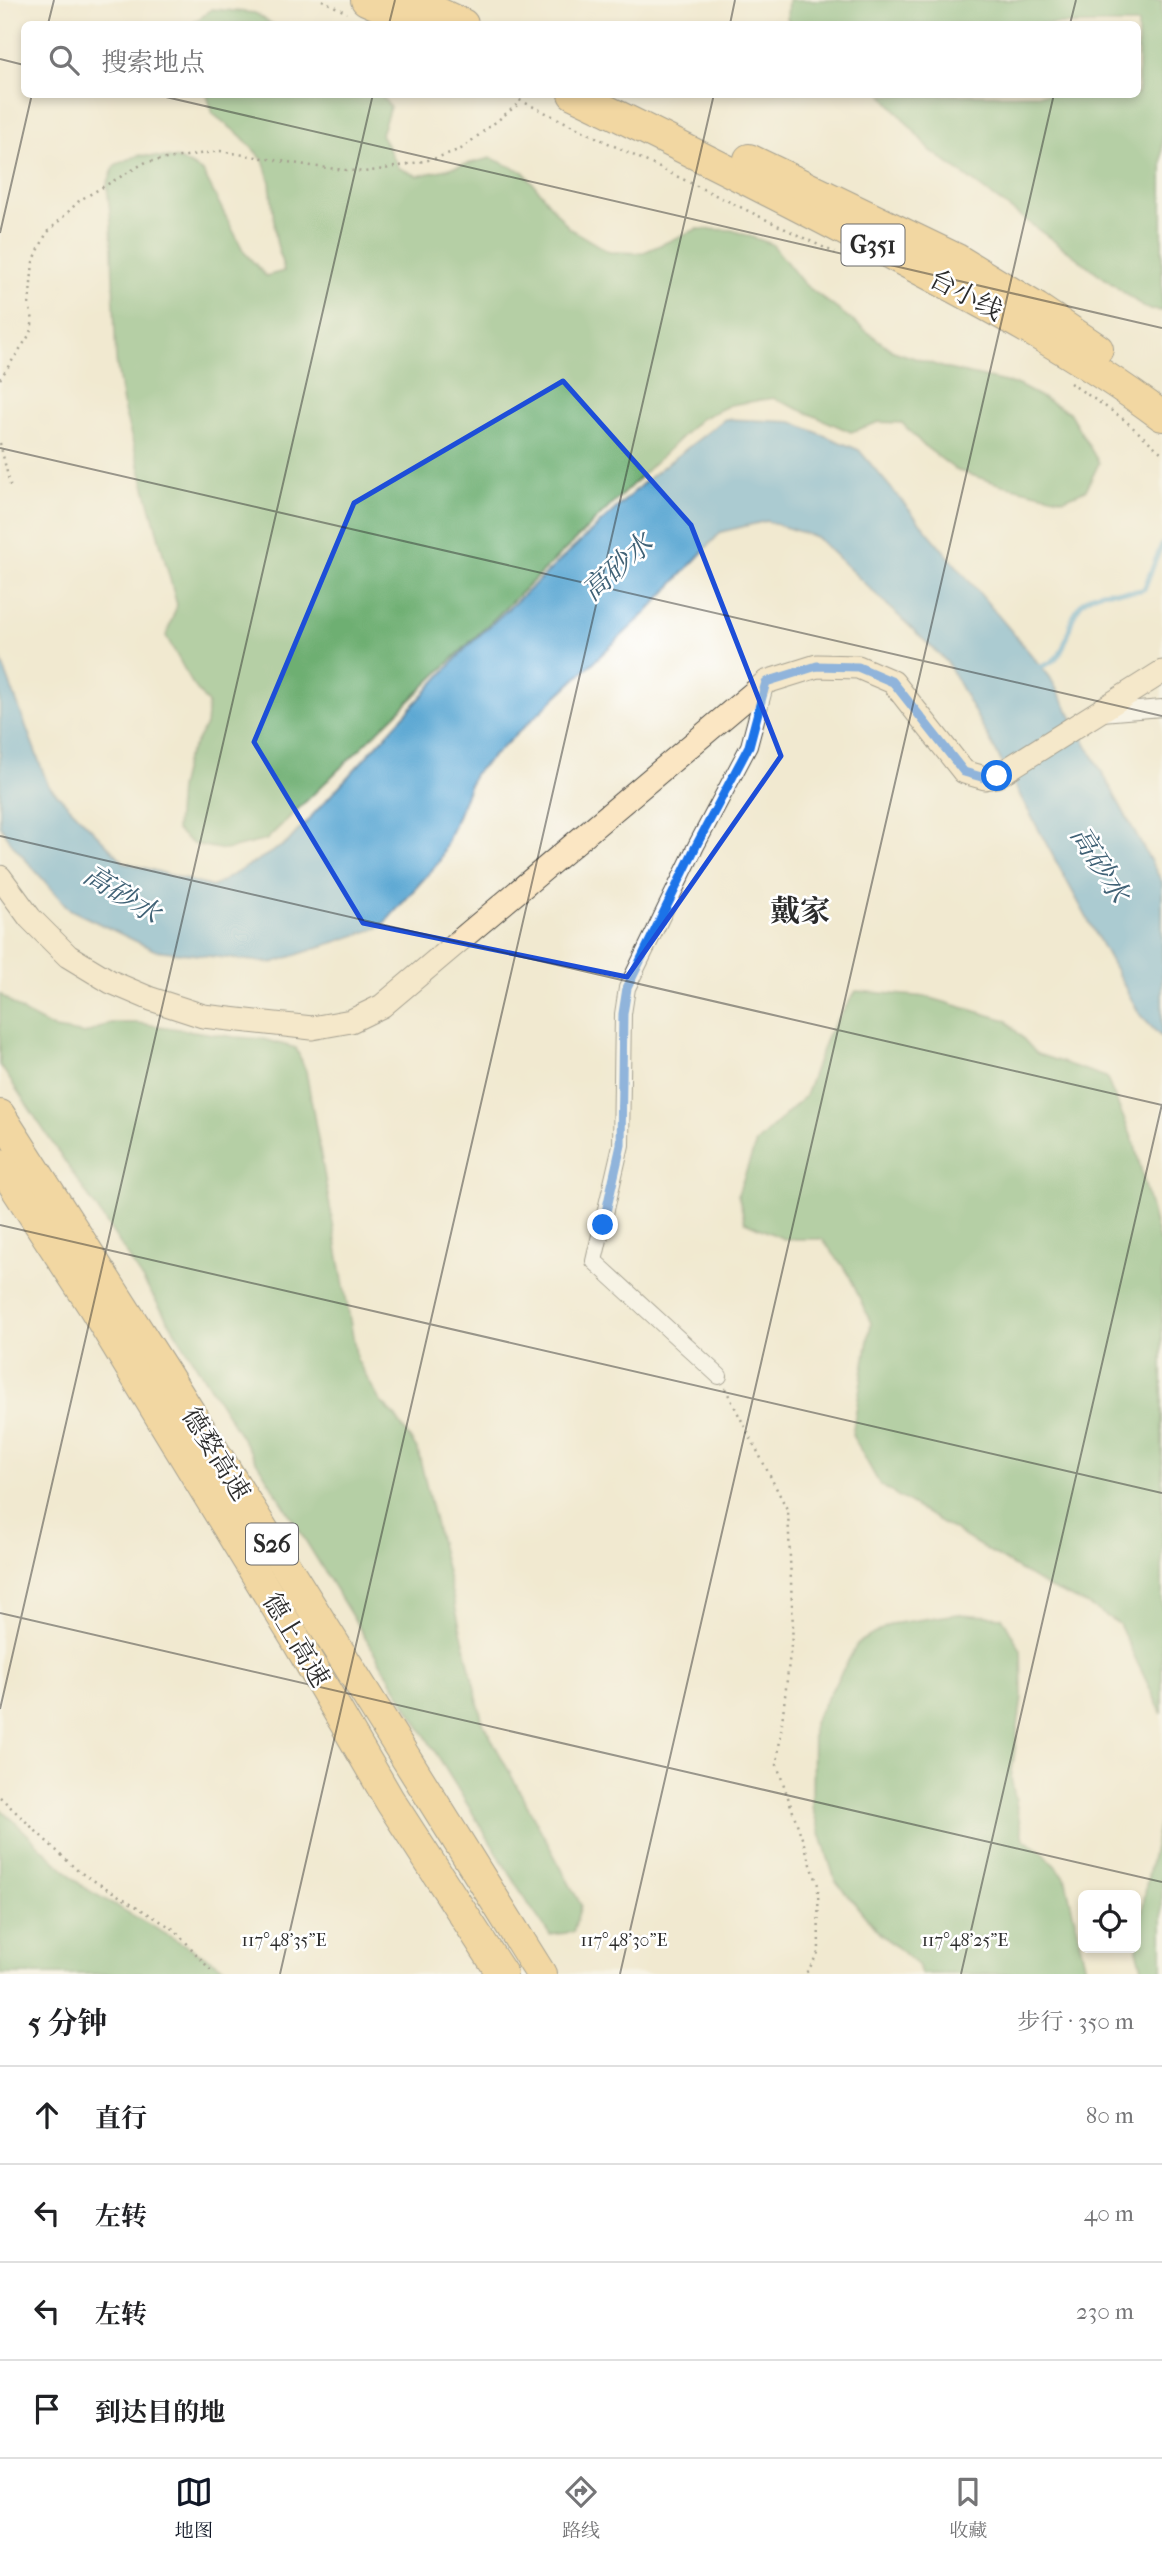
<!DOCTYPE html>
<html lang="zh">
<head>
<meta charset="utf-8">
<style>
  :root { --surface:#fff; --page:#f6f6f6; --text:#202124; --muted:#757577; --line:#e0e0e0; --accent:#111827 }
  body { margin:0; font-family:"IM FELL French Canon","Noto Serif SC",serif; background:var(--page); color:var(--text) }
  .controls { position:absolute; right:21px; bottom:21px; display:grid; overflow:hidden; border-radius:10px; box-shadow:0 4px 10px #0003 }
  .controls button { width:63px; height:63px; display:grid; place-items:center; padding:0; border:0; border-bottom:2px solid var(--line); background:var(--surface); color:var(--text); font:35px sans-serif }
  .stop { position:absolute; width:21px; height:21px; margin:-16px; border:5px solid #1a73e8; border-radius:50%; background:#fff }
  .stop.end { background:#1a73e8; border-color:#fff; box-shadow:0 2px 7px #0008 }
  .list { margin:0; padding:0; list-style:none }
  h2 { display:flex; justify-content:space-between; align-items:center; height:91px; margin:0; padding:0 28px; font-size:30px }
  h2 small { font-size:23px; font-weight:400; color:var(--muted) }
  .list li { display:grid; grid-template-columns:46px 1fr auto; gap:21px; align-items:center; box-sizing:border-box; height:98px; padding:0 28px; border-top:2px solid var(--line) }
  .list b { display:block; font-size:26px; white-space:nowrap }
  .list em { font-size:23px; font-style:normal; color:var(--muted) }
  .icon { flex:none; width:38px; height:38px; fill:none; stroke:currentColor; stroke-width:2; stroke-linecap:round; stroke-linejoin:round }
  .map { position:relative; flex:none; width:1162px; height:1974px; overflow:hidden }
  .search { position:absolute; background:var(--surface); box-shadow:0 4px 10px #0003; left:21px; right:21px; top:21px; height:77px; display:flex; align-items:center; gap:18px; box-sizing:border-box; padding:0 24px; border-radius:10px; color:var(--muted); font-size:26px }
  .sheet { height:483px; background:var(--surface) }
  nav { display:flex; justify-content:space-around; align-items:center; box-sizing:border-box; height:98px; border-top:2px solid var(--line); background:var(--surface); font-size:19px; color:var(--muted) }
  nav a { display:grid; justify-items:center; gap:4px }
  nav .on { color:var(--accent) }
  .map>svg:first-child { display:block }
  .forest { fill:#6eaf72; stroke:#4c6d4e; stroke-width:2 }
  .water { fill:#59a6d2; stroke:#42687e; stroke-width:2 }
  .lines { fill:none; stroke-linecap:round; stroke-linejoin:round }
  .stream { stroke:#59a6d2; stroke-width:5 }
  .street-casing { stroke:#494844; stroke-width:18 }
  .secondary-casing { stroke:#494844; stroke-width:25 }
  .highway-casing { stroke:#494844; stroke-width:32 }
  .path { stroke:#494844; stroke-width:2.5; stroke-dasharray:2 5; stroke-linecap:butt }
  .street { stroke:#fff; stroke-width:16 }
  .secondary { stroke:#fbe6c3; stroke-width:23 }
  .highway { stroke:#f4c16a; stroke-width:30 }
  .route { stroke:#1a73e8; stroke-width:9 }
  .marked { fill:none; stroke:#1d4ed8; stroke-width:5; stroke-linejoin:round }
  .ticks { fill:none; stroke:#2b2b2b; stroke-width:2; stroke-opacity:0.45 }
  .labels { text-anchor:middle; dominant-baseline:central; stroke-width:5; stroke-linejoin:round; paint-order:stroke }
  .shield { fill:#fff; stroke:#6b6b6b; stroke-width:2 }
  .shield-label { font-size:24px; font-weight:bold; fill:#2b2b2b }
  .street-label { font-size:26px; fill:#2b2b2b; stroke:#fff }
  .water-label { font-size:28px; font-style:italic; fill:#406276; stroke:#fff }
  .quarter-label { font-size:30px; font-weight:bold; fill:#2b2b2b; stroke:#fff }
  .ticks-label { font-size:18px; text-anchor:middle; fill:#2b2b2b; stroke:#fff; stroke-width:5; stroke-linejoin:round; paint-order:stroke }
</style>
</head>
<body>
<div class="map">
<svg width="1162" height="1974" viewBox="0 0 1162 1974">
  <rect width="100%" height="100%" fill="#fff"/>
  <filter id="ink" filterUnits="userSpaceOnUse"><feTurbulence type="fractalNoise" baseFrequency=".0143" numOctaves="2"/><feDisplacementMap in="SourceGraphic" scale="14" xChannelSelector="R" yChannelSelector="G"/><feConvolveMatrix kernelMatrix="1 2 1 2 8 2 1 2 1" color-interpolation-filters="sRGB"/></filter>
  <filter id="wash" filterUnits="userSpaceOnUse"><feTurbulence type="fractalNoise" baseFrequency=".00686" numOctaves="4" result="noise"/><feDisplacementMap in="SourceGraphic" scale="28" xChannelSelector="R" yChannelSelector="G"/><feGaussianBlur stdDeviation="1.57" result="paint"/><feColorMatrix in="noise" values="0 0 0 0 0 0 0 0 0 0 0 0 0 0 0 0 0 1.4 0 .05"/><feComposite in="paint" operator="in"/></filter>
  <g filter="url(#wash)">
    <rect width="100%" height="100%" fill="#f1e9d0"/>
    <g class="forest">
      <path d="M 788,0 L 1162,0 L 1162,311 L 1145,308 L 930,150 L 883,95 L 1138,94 L 1138,24 L 790,24 L 787,18 Z"/>
      <path d="M 212,9 L 255,13 L 272,24 L 192,24 Z"/>
      <path d="M 207,95 L 381,95 L 390,107 L 381,134 L 399,168 L 418,176 L 491,158 L 524,172 L 569,228 L 609,252 L 642,253 L 697,229 L 732,230 L 772,244 L 804,284 L 893,351 L 948,369 L 1018,385 L 1069,412 L 1099,463 L 1086,490 L 1064,499 L 999,484 L 956,470 L 923,445 L 902,423 L 879,422 L 851,432 L 773,398 L 730,405 L 700,419 L 266,840 L 225,850 L 193,844 L 176,830 L 179,789 L 186,759 L 206,725 L 208,704 L 192,683 L 166,636 L 177,605 L 124,410 L 116,360 L 111,221 L 107,185 L 115,165 L 139,155 L 179,159 L 203,172 L 244,252 L 266,276 L 284,271 L 276,240 L 270,182 L 263,160 L 241,136 L 213,114 Z"/>
      <path d="M 856,991 L 927,997 L 1006,1020 L 1037,1054 L 1106,1077 L 1134,1142 L 1162,1252 L 1162,1714 L 1119,1624 L 1088,1605 L 1046,1586 L 880,1485 L 852,1435 L 871,1323 L 848,1273 L 822,1239 L 784,1239 L 745,1222 L 738,1194 L 756,1143 L 805,1096 L 827,1036 Z"/>
      <path d="M 0,994 L 26,1014 L 55,1029 L 85,1034 L 111,1023 L 137,1023 L 234,1037 L 263,1039 L 296,1048 L 306,1071 L 357,1360 L 380,1401 L 395,1416 L 418,1451 L 483,1723 L 581,1905 L 573,1932 L 550,1935 L 529,1905 L 277,1494 L 119,1242 L 0,1065 Z"/>
      <path d="M 958,1614 L 1002,1617 L 1021,1650 L 1022,1697 L 1011,1778 L 1023,1839 L 1044,1853 L 1065,1877 L 1087,1974 L 921,1974 L 918,1965 L 879,1933 L 835,1880 L 812,1807 L 813,1723 L 858,1643 L 891,1624 Z"/>
      <path d="M 1162,1807 L 1162,1974 L 1144,1974 L 1137,1950 L 1146,1886 Z"/>
      <path d="M 0,1808 L 83,1887 L 236,1974 L 0,1974 Z"/>
    </g>
    <path class="water" d="M 725,419 L 792,422 L 859,450 L 1050,677 L 1162,882 L 1162,1038 L 1140,1015 L 947,662 L 816,537 L 766,521 L 721,532 L 648,611 L 474,774 L 439,862 L 381,927 L 272,963 L 154,950 L 69,909 L 11,843 L 0,825 L 0,657 L 48,785 L 124,862 L 212,887 L 287,843 L 467,647 L 651,476 Z"/>
    <g class="lines">
      <path class="stream" d="M 1036,668 C 1076,660 1061,620 1085,600 C 1106,583 1123,597 1144,589 L 1162,544"/>
    </g>
  </g>
  <g filter="url(#ink)">
    <g class="lines">
      <defs>
        <g id="street">
          <path d="M 1102,713 L 1162,708"/>
          <path d="M 719,1376 L 594,1261 L 621,1145 L 623,1014 L 627,988 L 696,846 L 749,746 L 766,682"/>
        </g>
        <path id="secondary" d="M 0,877 L 30,918 L 68,956 L 111,982 L 151,999 L 203,1016 L 312,1028 L 351,1021 L 382,1006 L 766,682 L 817,666 L 858,667 L 893,682 L 964,772 L 985,778 L 997,776 L 1162,672"/>
        <g id="highway">
          <path d="M 366,0 L 421,24"/>
          <path d="M 411,0 L 463,24"/>
          <path d="M 573,94 C 681,146 787,200 892,255 C 985,304 1078,353 1162,416"/>
          <path d="M 749,159 L 957,259 L 1037,308 L 1098,349"/>
          <path d="M 0,1115 L 164,1371 L 541,1974"/>
          <path d="M 0,1164 L 92,1305 L 295,1638 L 390,1801 L 502,1974"/>
        </g>
      </defs>
      <use href="#street" class="street-casing"/>
      <use href="#secondary" class="secondary-casing"/>
      <use href="#highway" class="highway-casing"/>
      <g class="path">
        <path d="M 322,0 L 347,13"/>
        <path d="M 507,94 L 835,253"/>
        <path d="M 0,379 L 30,334 L 33,320 L 29,305 L 33,262 L 46,234 L 80,200 L 146,162 L 220,151 L 318,167 L 364,172 L 385,169 L 433,159 L 461,149 L 521,102"/>
        <path d="M 1070,383 L 1121,417 L 1162,453"/>
        <path d="M 0,443 L 11,489"/>
        <path d="M 725,1388 L 788,1511 L 793,1628 L 777,1765 L 818,1885 L 819,1951 L 808,1971 L 803,1974"/>
        <path d="M 0,1797 L 78,1871 L 175,1930 L 214,1974"/>
      </g>
      <use href="#street" class="street"/>
      <use href="#secondary" class="secondary"/>
      <use href="#highway" class="highway"/>
    </g>
  </g>
  <g class="lines" filter="url(#ink)">
    <path class="route" d="M 603,1225 L 621,1145 L 623,1014 L 627,988 L 696,846 L 749,746 L 766,682 L 817,666 L 858,667 L 893,682 L 964,772 L 985,778 L 997,776"/>
  </g>
  <path d="M0 0H1162V1974H0ZM 563,381 L 691,525 L 781,756 L 627,977 L 363,923 L 254,742 L 354,503 Z" fill="#f1e9d0" fill-opacity=".55" fill-rule="evenodd"/>
  <path class="marked" d="M 563,381 L 691,525 L 781,756 L 627,977 L 363,923 L 254,742 L 354,503 Z"/>
  <path class="ticks" d="M 48,24 L 54,0M 389,24 L 395,0M 730,24 L 735,0M 1070,24 L 1076,0M 0,59 L 24,65M 153,94 L 1162,328M 0,233 L 32,94M 0,448 L 1162,716M 0,836 L 1162,1105M 0,1225 L 1162,1493M 0,1613 L 1162,1882M 0,1709 L 373,94M 280,1974 L 714,94M 620,1974 L 1054,94M 961,1974 L 1162,1104"/>
  <g class="labels">
    <g class="shield">
      <rect x="841.5" y="224.5" width="63" height="41" rx="5"/>
      <rect x="246" y="1523.5" width="52" height="41" rx="5"/>
    </g>
    <g class="shield-label">
      <text x="873" y="245">G351</text>
      <text x="272" y="1544">S26</text>
    </g>
    <g class="street-label">
      <text transform="translate(966 295) rotate(28)">台小线</text>
      <text transform="translate(216 1454) rotate(58)">德婺高速</text>
      <text transform="translate(296 1640) rotate(59)">德上高速</text>
    </g>
    <g class="water-label">
      <text transform="translate(617 567) rotate(-42)">高砂水</text>
      <text transform="translate(1100 864) rotate(58)">高砂水</text>
      <text transform="translate(122 894) rotate(32)">高砂水</text>
    </g>
    <g class="quarter-label">
      <text x="800" y="911">戴家</text>
    </g>
  </g>
  <g class="ticks-label">
    <text x="284" y="1946">117°48'35"E</text>
    <text x="624" y="1946">117°48'30"E</text>
    <text x="965" y="1946">117°48'25"E</text>
  </g>
</svg>
<div class="controls">
<button><svg class="icon" aria-label="locate" viewBox="0 0 24 24"><circle cx="12" cy="12" r="6"/><path d="M12 2v4M12 18v4M2 12h4M18 12h4"/></svg></button>
</div>
<div class="stop" style="left:997px;top:776px"></div>
<div class="stop end" style="left:603px;top:1225px"></div>
<div class="search"><svg class="icon" aria-label="search" viewBox="0 0 24 24"><circle cx="10" cy="10" r="6"/><path d="M15 15l6 6"/></svg>搜索地点</div>
</div>
<section class="sheet">
<h2>5 分钟<small>步行 · 350 m</small></h2>
<ul class="list">
<li><svg class="icon" aria-label="ahead" viewBox="0 0 24 24"><path d="M12 20V5M6 11l6-6 6 6"/></svg><div><b>直行</b></div><em>80 m</em></li>
<li><svg class="icon" aria-label="left" viewBox="0 0 24 24"><path d="M17 20v-9H6M10 6l-5 5 5 5"/></svg><div><b>左转</b></div><em>40 m</em></li>
<li><svg class="icon" aria-label="left" viewBox="0 0 24 24"><path d="M17 20v-9H6M10 6l-5 5 5 5"/></svg><div><b>左转</b></div><em>230 m</em></li>
<li><svg class="icon" aria-label="arrive" viewBox="0 0 24 24"><path d="M6 21V4h12l-3 4 3 4H6"/></svg><div><b>到达目的地</b></div></li>
</ul>
</section>
<nav>
<a class="on"><svg class="icon" aria-label="map" viewBox="0 0 24 24"><path d="M3 6l6-2 6 2 6-2v14l-6 2-6-2-6 2zM9 4v14M15 6v14"/></svg>地图</a>
<a><svg class="icon" aria-label="directions" viewBox="0 0 24 24"><path d="M12 3l9 9-9 9-9-9zM9 14v-3h6M13 9l2 2-2 2"/></svg>路线</a>
<a><svg class="icon" aria-label="saved" viewBox="0 0 24 24"><path d="M7 4h10v16l-5-4-5 4z"/></svg>收藏</a>
</nav>
</body>
</html>
